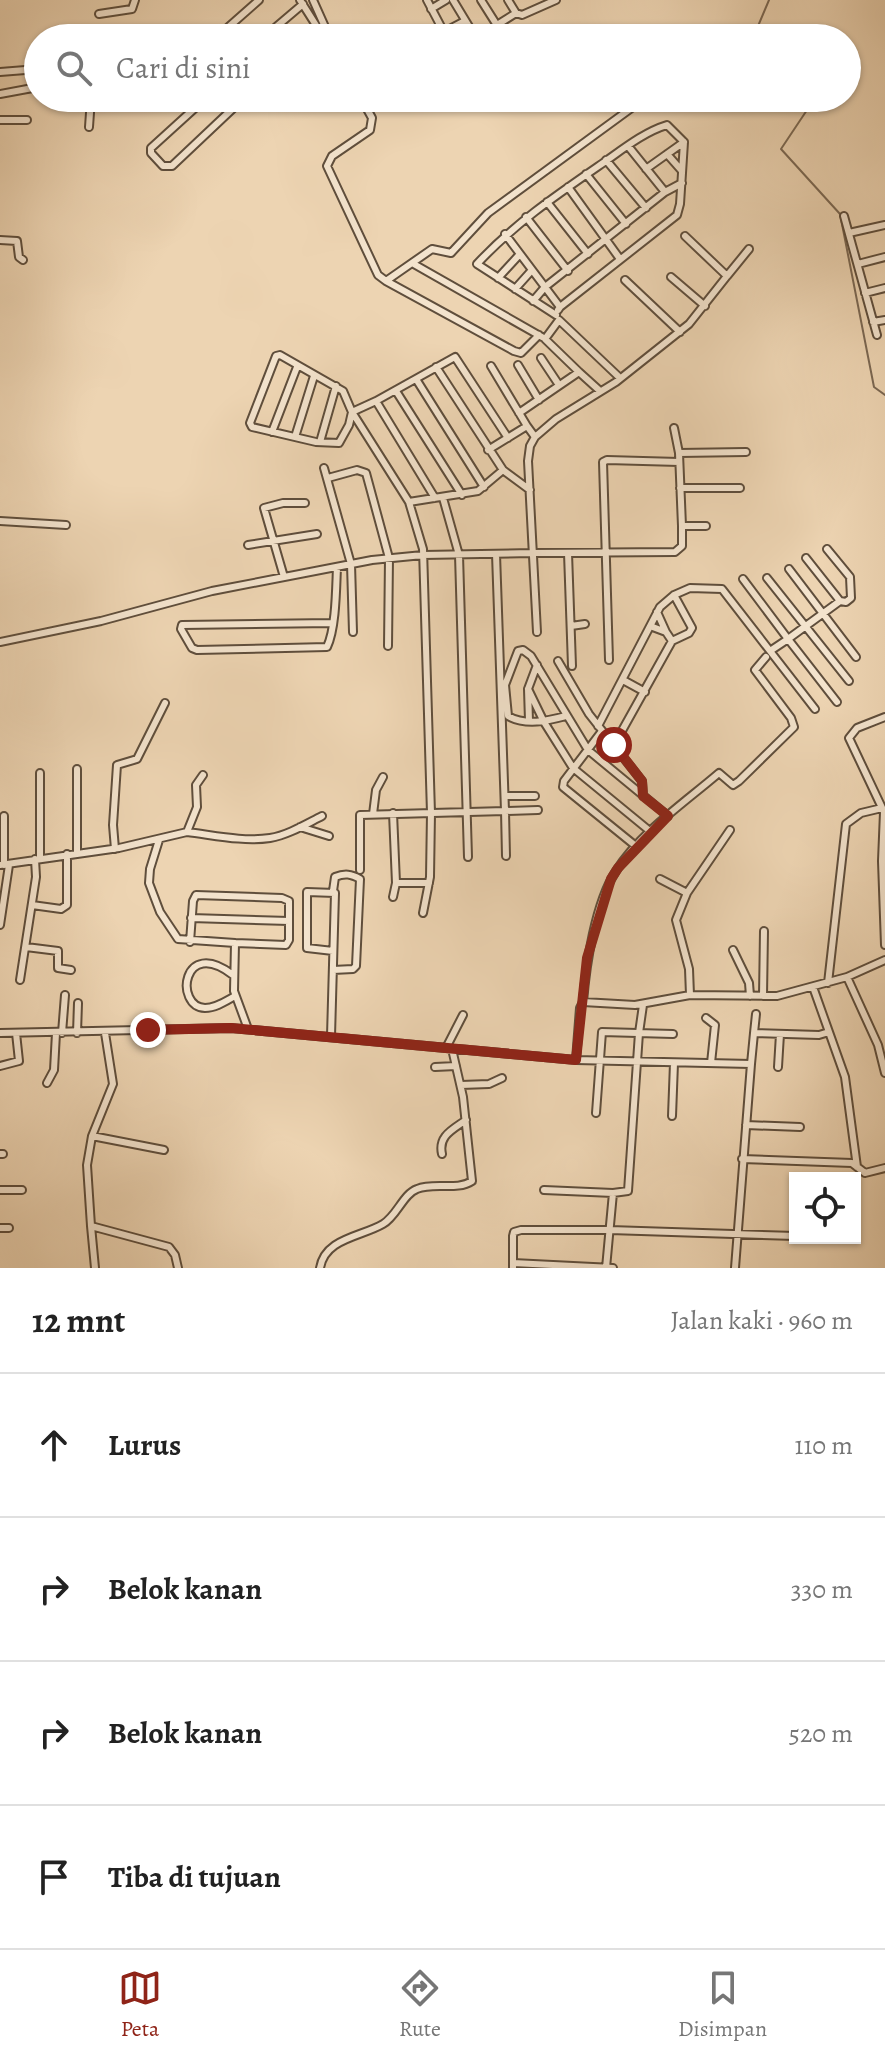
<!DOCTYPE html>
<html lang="id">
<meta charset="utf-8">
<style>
:root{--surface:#fff;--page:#f2f2f2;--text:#222;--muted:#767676;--line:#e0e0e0;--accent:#8f2418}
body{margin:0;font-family:Alegreya,serif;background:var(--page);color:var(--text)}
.controls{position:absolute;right:24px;bottom:24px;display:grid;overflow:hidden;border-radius:0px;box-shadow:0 2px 6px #0004}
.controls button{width:72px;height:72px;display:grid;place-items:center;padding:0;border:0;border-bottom:2px solid var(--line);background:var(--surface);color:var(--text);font:40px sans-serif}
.stop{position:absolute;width:24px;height:24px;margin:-18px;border:6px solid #8f2418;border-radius:50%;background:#fff}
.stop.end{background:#8f2418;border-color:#fff;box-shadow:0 2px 8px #0008}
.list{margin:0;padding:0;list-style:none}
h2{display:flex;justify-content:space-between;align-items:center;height:104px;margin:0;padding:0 32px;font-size:34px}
h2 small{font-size:26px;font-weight:400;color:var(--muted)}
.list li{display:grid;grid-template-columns:52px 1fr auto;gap:24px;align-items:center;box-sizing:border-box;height:144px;padding:0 32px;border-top:2px solid var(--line)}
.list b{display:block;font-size:30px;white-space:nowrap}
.list em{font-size:26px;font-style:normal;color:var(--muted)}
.icon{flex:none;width:44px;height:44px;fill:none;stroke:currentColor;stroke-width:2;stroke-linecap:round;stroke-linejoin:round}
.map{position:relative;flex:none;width:885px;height:1268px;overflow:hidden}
.search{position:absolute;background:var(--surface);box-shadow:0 2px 6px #0004;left:24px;right:24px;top:24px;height:88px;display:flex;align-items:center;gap:20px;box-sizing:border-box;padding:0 28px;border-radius:44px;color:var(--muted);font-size:30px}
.sheet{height:680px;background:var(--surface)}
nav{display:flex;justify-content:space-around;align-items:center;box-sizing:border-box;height:112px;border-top:2px solid var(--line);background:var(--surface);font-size:22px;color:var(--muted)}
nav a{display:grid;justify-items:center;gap:4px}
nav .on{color:var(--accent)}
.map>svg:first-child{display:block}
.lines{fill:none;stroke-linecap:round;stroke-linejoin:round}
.stream{stroke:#7b6853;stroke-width:2}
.minor-casing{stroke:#5f4e3c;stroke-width:10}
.minor{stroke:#f3e3cd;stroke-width:6}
.route{stroke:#8f2418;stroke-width:10}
</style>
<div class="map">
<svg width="885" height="1268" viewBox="0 0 885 1268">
<rect width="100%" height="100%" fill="#edd4b2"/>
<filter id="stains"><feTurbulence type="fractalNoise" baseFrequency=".0025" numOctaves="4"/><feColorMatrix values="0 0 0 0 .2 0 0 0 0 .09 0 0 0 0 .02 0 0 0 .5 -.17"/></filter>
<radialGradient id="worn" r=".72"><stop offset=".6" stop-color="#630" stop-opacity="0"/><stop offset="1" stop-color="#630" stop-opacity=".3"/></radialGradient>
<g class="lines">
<path class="stream" d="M753,38L769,0
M815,98L781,149L840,214L874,387L885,395"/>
<defs>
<path id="minor" d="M300,0L319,30
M313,0L330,38
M427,0L447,38
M453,0L476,38
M481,0L505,38
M508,0L516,13L522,15L556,0
M431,9L446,0
M99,14L132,9L135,0
M497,25L516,13
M444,32L465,21
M216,38L259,0
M263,38L303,4
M310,38L321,28
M0,72L38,69
M0,94L38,87
M206,98L151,148V153L163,166H172L244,98
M361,98L372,118L370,130L332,156L327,166L378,275L386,281L432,249L451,253L488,213L641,101
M0,120H27
M89,127L91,98
M628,146L665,192
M667,154L682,171
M606,160L646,208
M646,169L684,142
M586,174L626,224
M568,187L620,259
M547,202L588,254
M844,216L877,335
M526,217L568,271
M849,233L885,225
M505,234L560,307L558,310
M0,240L17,241L19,257L23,260
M412,263L542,337
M858,264L885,257
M727,276L749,249
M671,277L705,306
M498,278L520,254
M625,280L680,332
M386,281L514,351L521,353L539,335
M515,289L532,270
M865,293L885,288
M533,301L545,287L665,192L682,183
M556,315L477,264C515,223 558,194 603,163C623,149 644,132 667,125L684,142L680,204L677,215L560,307
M873,322L885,320
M541,358L559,385
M518,365L539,400
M491,366L527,426
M436,367L503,470L530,490
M579,372L545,339L559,320L620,378
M416,379L484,487
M396,391L462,495
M376,401L455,357L508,438
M519,413L579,372L600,391
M674,428L679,453L682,526
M272,432L297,367
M295,437L314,376
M320,442L336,386
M488,450L527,426L535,437
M679,453L746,452
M324,468L351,564L353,632
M328,478L357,470L366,473L389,558L388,646
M680,488H740
M443,498L459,555L468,857
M409,502L478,491L503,470
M0,521L66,525
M248,545L317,534
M827,549L850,577L851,598L846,602L840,601L788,639L837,702
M568,553L572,666
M806,558L840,601
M789,569L856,657
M284,577L264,508L283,503H305
M767,578L849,681
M657,612L666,632
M332,623L182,625L181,629L192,648L197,650L327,647C336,628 336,589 337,567
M571,626L585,624
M537,632L528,461L530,446L535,437L556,419L616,382L689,324L727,276L685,236
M672,641L689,633L692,628L674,595
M0,642L101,621L212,591L372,560L423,555L532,553L675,552L682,546V526H706
M770,651L815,709
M609,660L603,462L607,460L679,462
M558,661L589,714L642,781L643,796
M623,680L645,692
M528,689L544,722L573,768L651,832
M566,716C547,721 526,726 508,716L505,685L518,651L523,650L531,656L588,750L668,816
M885,717L857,728L849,738L884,812L882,861L885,945
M529,721L528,689L537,665
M598,726L660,607L674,595L690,588L722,589L770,651L788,639L743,579
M602,731L564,781L563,787L637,847
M614,745L672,641L666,632L650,626
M77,769V853
M505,796H535
M373,814L376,790L383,777
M4,816V865
M300,827L329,836
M187,832C213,835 243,842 270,838C288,835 306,824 322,816
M159,840L150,869L149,883L160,912L178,939L235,943L234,991L248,1029
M115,849L113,825L117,765L137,759L165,703
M506,856L505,811L538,810
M40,858V773
M0,865L119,848L187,832L197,807L196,785L203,775
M360,870V815L505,811L496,554
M660,879L687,893
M396,883H429
M393,897L396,883L393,813
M32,905L61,909L67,905V854
M423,913L430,877L431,813L423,549L409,502L352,412L343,391L280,355L276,356L250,423L252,427L316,442L339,443L349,425L352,412L376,401L435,498
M191,918L289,921
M0,925L9,865
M190,942L193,901L196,895L282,898L289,901V940L286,945L235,943
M26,947L58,951V968L71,970
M733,950L749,983L750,996
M333,970L353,969L356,966L360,879C351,874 345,873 335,877L333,891
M233,975C182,936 174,1007 205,1008C216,1008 226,1001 235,996
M847,977L878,1045L885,1073
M20,980L36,877L35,859
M828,983L846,824L861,813L882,808
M690,995L689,969L676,920L687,893L730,830
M763,996L764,931
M583,1002C586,965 595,903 616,871C641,832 684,803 719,773L733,785L739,781L794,727L791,718L755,670L766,657
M706,1018L715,1025L711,1063
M829,1032L845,1077L857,1167
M0,1033L231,1028L576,1060L580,1008L583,1002L635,1005L690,995L777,996L847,977L885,960
M62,1033L65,995
M77,1033L78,1003
M105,1033L113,1084L92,1136L87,1165L91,1226L169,1247L175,1255L178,1268
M754,1033L756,1014
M331,1036L335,893L307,892V948L333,951
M446,1048L463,1015
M576,1060L751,1064L735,1268
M751,1064L754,1033L819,1035L829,1032L813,987
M0,1066L19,1061L16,1033
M435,1067L456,1066
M778,1067L780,1034
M47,1083L54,1070L56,1033
M461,1085L489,1084L502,1078
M596,1113L602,1032L673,1034
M672,1116L674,1063
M746,1125L800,1127
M92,1136L164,1150
M0,1154H3
M442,1154C438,1136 452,1130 466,1120
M742,1159L852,1163L865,1173L885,1168
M0,1190H22
M544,1190L613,1193L628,1191L639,1033L643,1005
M91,1226L95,1268
M0,1228H9
M513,1263L613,1268
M320,1268C325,1238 361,1237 383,1224C397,1216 403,1194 417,1189C434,1182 457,1191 472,1181L463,1097L452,1049
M513,1268V1236L514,1232L521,1230H610L795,1236
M606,1268L613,1193"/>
</defs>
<use href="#minor" class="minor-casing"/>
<use href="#minor" class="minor"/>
</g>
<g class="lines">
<path class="route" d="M148,1030L231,1028L576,1060L587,958L611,879L618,868L668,816L643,796L642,781L614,745"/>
</g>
<rect width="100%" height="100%" filter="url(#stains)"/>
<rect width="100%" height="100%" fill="url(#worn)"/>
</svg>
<div class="controls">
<button><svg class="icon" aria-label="locate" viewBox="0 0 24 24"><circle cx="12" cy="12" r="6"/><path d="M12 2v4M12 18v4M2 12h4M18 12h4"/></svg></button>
</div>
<div class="stop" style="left:614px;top:745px"></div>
<div class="stop end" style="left:148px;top:1030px"></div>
<div class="search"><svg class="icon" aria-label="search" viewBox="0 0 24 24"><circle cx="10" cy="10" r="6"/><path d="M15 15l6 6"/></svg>Cari di sini</div>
</div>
<section class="sheet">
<h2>12 mnt<small>Jalan kaki · 960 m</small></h2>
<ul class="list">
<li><svg class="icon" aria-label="ahead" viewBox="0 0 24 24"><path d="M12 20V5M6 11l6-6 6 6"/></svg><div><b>Lurus</b></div><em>110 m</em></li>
<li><svg class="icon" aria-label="right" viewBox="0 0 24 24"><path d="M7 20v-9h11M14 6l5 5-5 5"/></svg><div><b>Belok kanan</b></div><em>330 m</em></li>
<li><svg class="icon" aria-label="right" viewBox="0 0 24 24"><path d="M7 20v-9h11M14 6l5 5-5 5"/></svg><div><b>Belok kanan</b></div><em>520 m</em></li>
<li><svg class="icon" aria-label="arrive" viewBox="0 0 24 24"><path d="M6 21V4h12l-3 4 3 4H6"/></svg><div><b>Tiba di tujuan</b></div></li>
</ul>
</section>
<nav>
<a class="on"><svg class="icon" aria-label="map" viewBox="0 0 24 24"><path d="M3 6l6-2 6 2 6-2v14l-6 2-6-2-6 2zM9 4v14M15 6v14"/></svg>Peta</a>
<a><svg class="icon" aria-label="directions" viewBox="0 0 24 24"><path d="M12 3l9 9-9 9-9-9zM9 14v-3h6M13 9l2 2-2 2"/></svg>Rute</a>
<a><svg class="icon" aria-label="saved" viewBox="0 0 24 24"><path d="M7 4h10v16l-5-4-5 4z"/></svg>Disimpan</a>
</nav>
